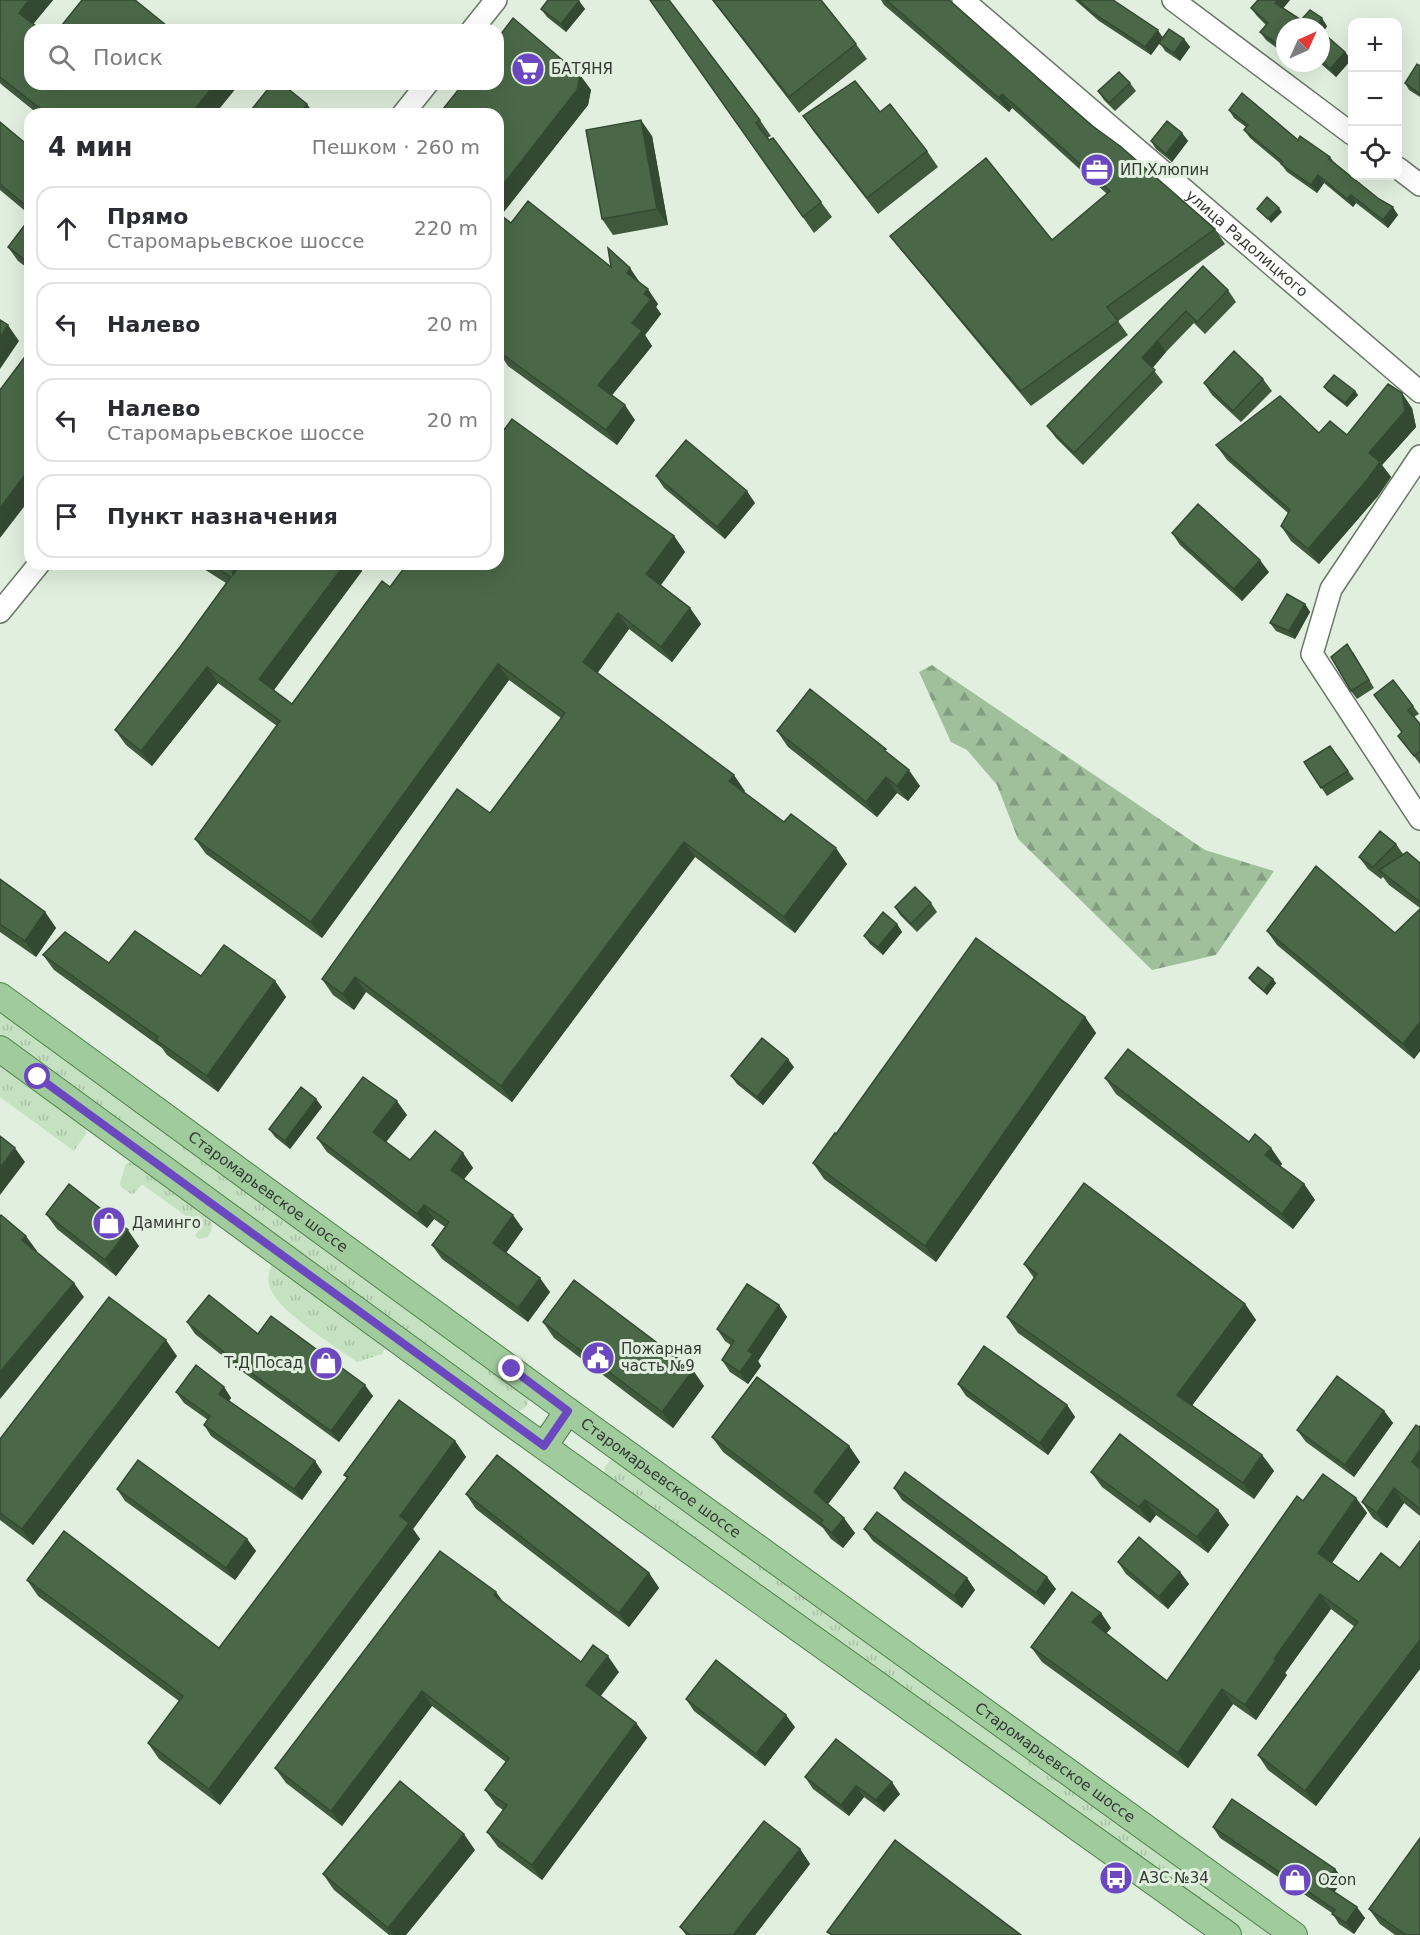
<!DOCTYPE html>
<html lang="ru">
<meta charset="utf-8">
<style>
:root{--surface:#fff;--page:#f2f2f3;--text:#2b2b33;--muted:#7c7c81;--line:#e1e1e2}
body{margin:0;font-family:"DejaVu Sans",sans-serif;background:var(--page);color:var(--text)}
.controls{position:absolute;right:18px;top:18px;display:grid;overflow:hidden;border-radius:12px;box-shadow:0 6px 24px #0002}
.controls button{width:54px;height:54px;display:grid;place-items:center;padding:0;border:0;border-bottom:2px solid var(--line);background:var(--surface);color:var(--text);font:30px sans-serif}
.compass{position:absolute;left:1276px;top:18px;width:54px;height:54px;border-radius:50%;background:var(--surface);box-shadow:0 6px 24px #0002;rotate:45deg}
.stop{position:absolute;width:18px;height:18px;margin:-14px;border:4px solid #6b48c0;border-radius:50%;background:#fff}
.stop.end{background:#6b48c0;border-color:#fff;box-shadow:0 2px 6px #0008}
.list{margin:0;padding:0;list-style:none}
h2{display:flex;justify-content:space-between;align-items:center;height:78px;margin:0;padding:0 24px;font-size:26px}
h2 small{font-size:20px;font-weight:400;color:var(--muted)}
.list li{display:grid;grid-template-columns:39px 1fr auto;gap:18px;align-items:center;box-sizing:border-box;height:84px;margin:0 12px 12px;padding:0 12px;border:2px solid var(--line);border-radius:18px}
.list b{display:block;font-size:22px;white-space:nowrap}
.list p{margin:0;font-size:20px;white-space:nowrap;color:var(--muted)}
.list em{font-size:20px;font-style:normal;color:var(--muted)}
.icon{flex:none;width:33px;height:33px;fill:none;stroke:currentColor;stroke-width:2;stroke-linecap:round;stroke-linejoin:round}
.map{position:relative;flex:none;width:1420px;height:1935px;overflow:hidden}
.search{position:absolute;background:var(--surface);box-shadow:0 6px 24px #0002;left:24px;top:24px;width:480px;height:66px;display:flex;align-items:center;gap:15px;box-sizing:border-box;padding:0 21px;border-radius:18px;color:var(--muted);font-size:22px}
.panel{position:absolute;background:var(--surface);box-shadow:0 6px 24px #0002;left:24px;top:108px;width:480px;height:462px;border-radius:18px}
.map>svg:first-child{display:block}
.grass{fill:url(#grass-tufts)}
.forest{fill:url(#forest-firs)}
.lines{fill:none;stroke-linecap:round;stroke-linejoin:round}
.minor-casing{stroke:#697667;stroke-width:24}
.major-casing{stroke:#51824d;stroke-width:28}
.minor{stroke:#fff;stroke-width:21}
.major{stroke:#a0cb9d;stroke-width:26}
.wall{fill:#40593d}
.shaded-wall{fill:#344932}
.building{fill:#4a6847;stroke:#344932;stroke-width:1.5}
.route{stroke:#6b48c0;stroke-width:8}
.labels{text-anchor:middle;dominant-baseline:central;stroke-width:6;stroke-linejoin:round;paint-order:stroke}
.poi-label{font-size:15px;fill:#333932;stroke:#e0efde;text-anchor:start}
.street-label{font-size:15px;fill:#333932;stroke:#e0efde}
</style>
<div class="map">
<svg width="1420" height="1935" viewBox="0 0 1420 1935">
<defs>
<pattern id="grass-tufts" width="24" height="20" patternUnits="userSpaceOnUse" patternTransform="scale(1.5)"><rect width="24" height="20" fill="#c4e1c0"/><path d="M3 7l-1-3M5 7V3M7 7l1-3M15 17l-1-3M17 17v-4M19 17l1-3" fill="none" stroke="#a9c2a5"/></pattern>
<pattern id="forest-firs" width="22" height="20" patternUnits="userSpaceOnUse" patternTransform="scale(1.5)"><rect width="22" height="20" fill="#9fc09b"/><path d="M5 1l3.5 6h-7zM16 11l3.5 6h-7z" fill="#829d7f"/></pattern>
</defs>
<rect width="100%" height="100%" fill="#e0efde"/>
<path class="grass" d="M0,1012L529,1397C528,1405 526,1408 519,1411L0,1034Z
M0,1061L87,1125L86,1134L74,1151L0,1097Z
M131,1162L209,1218C214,1225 212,1230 208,1237L199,1239L195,1236L201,1227L142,1184L135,1193L131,1194L121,1187L120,1183L126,1164Z
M272,1264L386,1346L382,1354L357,1362C335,1346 282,1314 271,1290C267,1281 268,1273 272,1264Z
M615,1459L1276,1935H1244L604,1474L605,1467L610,1460Z"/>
<path class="forest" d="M932,665L1205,850L1274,871L1216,955L1152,970L1018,839L997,785L967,750L951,742L919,672Z"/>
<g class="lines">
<defs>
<g id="minor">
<path id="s1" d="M963,0L1420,392"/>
<path d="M1173,0L1352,134"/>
<path d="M472,30L496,0"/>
<path d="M403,114L427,84"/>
<path d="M1398,168L1420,185"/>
<path d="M1420,456L1331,589L1312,654L1420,819"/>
<path d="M0,612L39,564"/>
</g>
<g id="major">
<path id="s2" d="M0,996L568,1411L1294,1935"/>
<path d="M0,1049L504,1418L1228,1935"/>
<path d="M544,1446L568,1411"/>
</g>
</defs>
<use href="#minor" class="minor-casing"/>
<use href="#major" class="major-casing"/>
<use href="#minor" class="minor"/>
<use href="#major" class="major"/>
</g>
<path class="wall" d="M0,0H53L33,24L30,84L236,88L215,114H38L2,85L0,83Z
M650,0L760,120L771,136L767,138L821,202L832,217L814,233Z
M712,0H821L856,44L867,59L799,113Z
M881,0H949L1091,125L1215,229L1225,244L1118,321L1128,335L1031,406L901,250L890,236L1052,240L1107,194L1012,108L1009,112L884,5Z
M1075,0H1113L1163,37L1184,39L1190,47L1180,61L1165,51L1160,43L1151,55L1099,21Z
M1258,0H1290L1283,8L1301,20L1327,26L1323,33L1345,52L1351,60L1336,77L1320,63L1321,27H1285V54L1266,40L1260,32L1266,25L1257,16L1251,8Z
M579,1L585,9L566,32L547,17L541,9Z
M1420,66V97L1409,90L1405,83Z
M580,75L591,90L588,105L501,215L511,223L611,267L630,268L640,283L658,304L656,307L661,314L645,335L652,346L612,395L635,420L617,445L508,366L504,360L498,355V114Z
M1130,83L1136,91L1115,111L1104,100L1098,91Z
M1229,110L1298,140L1330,157L1334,162L1398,215L1388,228L1356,203L1353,207L1324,183L1317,193L1287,172L1281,164L1250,138L1244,130L1246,127L1234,118Z
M880,112L927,151L938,167L878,214L814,132L803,116Z
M0,122L30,147V215L0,190Z
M1182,133L1188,141L1172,162L1156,149L1151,141Z
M652,136L668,225L613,235L602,219Z
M30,218V270L18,261L8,247Z
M1203,266L1228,290L1236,302L1205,334L1194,323L1166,352L1152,368L1163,382L1083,465L1056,438L1047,426Z
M1263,379L1272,391L1241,422L1212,395L1204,383Z
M1324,387L1355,391L1358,395L1347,407L1327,391Z
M1412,408L1416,427L1382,465L1391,477L1378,496L1319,564L1291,541L1281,526L1288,513L1227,460L1216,445L1319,433L1347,435Z
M656,476L755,503L725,539L664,488Z
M1172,533L1269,572L1242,601L1180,545Z
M674,536L685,552L661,585L690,608L701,624L672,662L629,629L597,673L745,791L744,792L784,822L847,864L795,933L695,857L512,1102L366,992L354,1010L333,995L322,979L490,813L561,718L509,680L322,938L206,854L195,839L277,726L218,683L152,766L126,745L115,730L180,647L226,583L196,564H358L362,571L274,690L292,704L390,587Z
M1305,604L1310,612L1295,639L1276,631L1270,623Z
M1353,652L1374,688L1357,699L1351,691Z
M1374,695L1413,706L1419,714L1414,717L1420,724V764L1398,736L1402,732Z
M777,731L890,755L920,786L908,801L897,793L877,817L788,747Z
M1330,746L1354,779L1327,796L1304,762Z
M1396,844L1403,854L1420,863V908L1389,885L1383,877L1381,879L1368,869L1359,857Z
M0,879L45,912L56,928L36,957L0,932Z
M931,903L937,912L917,932L900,915L895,907Z
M1420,909V1051L1414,1059L1277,945L1267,931L1395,933Z
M897,924L902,932L883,955L870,944L864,936Z
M43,955L201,976L275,981L286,997L218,1092L167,1055L162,1048L54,970Z
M1249,978L1276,983L1267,995L1252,982Z
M1085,1017L1096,1033L936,1262L824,1179L813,1163L836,1134Z
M794,1067L763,1105L737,1084L731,1076Z
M1105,1078L1249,1142L1271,1148L1282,1164L1280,1166L1304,1184L1315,1200L1293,1229L1116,1094Z
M316,1099L322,1107L290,1149L275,1137L269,1129Z
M407,1115L386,1142L410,1160L463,1153L473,1168L464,1179L523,1229L506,1253L550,1292L528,1322L442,1259L432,1245L445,1227L434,1219L427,1228L327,1152L317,1138Z
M46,1214L139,1246L116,1276L57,1229Z
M1024,1264L1245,1304L1256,1320L1192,1405L1262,1455L1274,1471L1254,1499L1018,1333L1007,1317L1034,1278Z
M779,1305L787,1317L758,1361L761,1366L748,1384L730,1372L722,1360L732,1346L725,1341L717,1329Z
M187,1322L258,1334L373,1396L339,1442L243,1372L195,1334Z
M543,1322L704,1386L673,1428L554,1338Z
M177,1356L33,1545L0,1520V1439Z
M958,1384L1067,1405L1075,1417L1048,1455L966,1396Z
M224,1387L231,1398L229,1401L315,1461L322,1472L302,1500L211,1436L204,1425L208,1420L184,1403L176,1392Z
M1384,1411L1393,1423L1354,1477L1306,1442L1297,1430Z
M1420,1426V1516L1404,1503L1387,1528L1373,1518L1362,1502Z
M712,1437L849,1446L860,1462L828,1504L855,1533L843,1548L831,1539L823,1528L723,1452Z
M455,1441L466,1457L413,1529L420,1539L220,1805L159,1759L148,1743L179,1701L38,1596L27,1580L219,1648L347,1478L344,1475Z
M1091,1472L1218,1510L1229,1525L1208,1553L1156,1515L1150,1523L1102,1487Z
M894,1488L1056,1589L1044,1605L902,1500Z
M117,1489L247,1539L256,1551L235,1580L125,1501Z
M466,1494L649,1573L659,1588L629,1627L476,1509Z
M1356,1498L1367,1513L1332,1563L1359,1582L1400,1568L1420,1541V1669L1316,1806L1268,1770L1258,1755L1355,1627L1331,1609L1285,1673L1287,1675L1256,1720L1233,1704L1188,1768L1042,1662L1031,1647L1101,1613L1111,1628L1106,1633L1167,1681L1303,1501Z
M864,1529L967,1578L975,1590L962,1608L873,1541Z
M1118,1562L1180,1572L1189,1584L1168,1609L1126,1574Z
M503,1602L581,1662L619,1672L600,1696L636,1723L647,1738L542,1880L498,1847L487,1832L503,1810L496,1805L485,1790L506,1762L432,1706L342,1826L286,1783L275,1768Z
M686,1699L795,1727L765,1766L694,1711Z
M805,1777L900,1794L884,1812L864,1797L849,1816L813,1789Z
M1213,1827L1335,1869L1343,1879L1334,1892L1365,1918L1354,1934L1339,1924L1332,1913L1220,1838Z
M800,1849L810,1864L755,1935H686L680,1927Z
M475,1850L406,1935H389L334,1890L323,1874Z
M1369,1909L1420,1935H1395L1380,1924Z"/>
<path class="shaded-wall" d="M29,0H53L30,28L19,13Z
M1278,0H1290L1281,11L1275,3Z
M579,1L585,9L566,32L561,24Z
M1322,18L1327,26L1321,35V27H1316Z
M1158,30L1163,38L1151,55L1145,47Z
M1184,39L1190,47L1180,61L1174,53Z
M1345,52L1351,60L1336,77L1330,69Z
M580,75L591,90L588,105L500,217L498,214V191Z
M215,84H233L236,88L215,114H191Z
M1002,94L1012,108L1009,112L999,98Z
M307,104L314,114H299Z
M641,120L652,136L668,225L657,209Z
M1182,133L1188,141L1172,162L1166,154Z
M1318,175L1324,183L1317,193L1311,185Z
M1351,195L1356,203L1353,207L1347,199Z
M1393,207L1398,215L1388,228L1383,220Z
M1279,208L1282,212L1271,223L1268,219Z
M630,268L640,283L627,273Z
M648,289L658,304L656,307L661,314L645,335L652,346L608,400L598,385L632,323L644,294Z
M8,325L19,341L0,369V337Z
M1158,340L1166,352L1151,370L1142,358Z
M1355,391L1358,395L1347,407L1345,403Z
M1402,393L1412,408L1416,427L1382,465L1391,477L1378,496L1319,564L1308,549L1369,453Z
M625,405L635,420L617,445L606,430Z
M30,468V499L0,538V508Z
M747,491L755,503L725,539L717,527Z
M674,536L685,552L657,590L646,574Z
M1260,560L1269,572L1242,601L1234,589Z
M231,564H241L233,575Z
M345,564H358L362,571L270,695L259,679Z
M1305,604L1310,612L1295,639L1289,631Z
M690,608L701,624L672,662L661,647Z
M618,613L629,629L594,678L583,662Z
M498,664L509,680L322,938L311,922Z
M207,667L218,683L152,766L141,751Z
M909,770L920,786L908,801L897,786Z
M734,775L745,791L740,796L729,781Z
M886,777L897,793L877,817L866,802Z
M684,842L695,857L512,1102L501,1086Z
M836,848L847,864L795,933L784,917Z
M45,912L56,928L36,957L25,941Z
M897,924L902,932L883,955L878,947Z
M355,977L366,992L354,1010L343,994Z
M1273,979L1276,983L1267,995L1264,991Z
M275,981L286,997L218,1092L207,1076Z
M1085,1017L1096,1033L936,1262L925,1246Z
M1420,1022V1051L1414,1059L1403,1044Z
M788,1059L794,1067L763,1105L757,1097Z
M316,1099L322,1107L290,1149L285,1141Z
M397,1101L407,1115L383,1146L373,1132Z
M15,1148L25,1162L0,1195V1168Z
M1271,1148L1282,1164L1277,1170L1265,1155Z
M463,1153L473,1168L460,1184L451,1170Z
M1304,1184L1315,1200L1293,1229L1282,1214Z
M424,1205L434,1219L427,1228L417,1214Z
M513,1215L523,1229L503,1257L493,1243Z
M128,1230L139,1246L116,1276L105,1260Z
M26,1236L37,1251L33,1255L22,1240Z
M540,1278L550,1292L528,1322L518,1308Z
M74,1283L84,1297L0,1399V1372Z
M1245,1304L1256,1320L1188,1411L1177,1395Z
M779,1305L787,1317L758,1361L761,1366L748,1384L740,1372L748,1351Z
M166,1340L177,1356L33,1545L22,1529Z
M693,1370L704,1386L673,1428L662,1412Z
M365,1385L373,1396L339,1442L331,1431Z
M224,1387L231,1398L227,1404L219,1394Z
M1067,1405L1075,1417L1048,1455L1040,1443Z
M1384,1411L1393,1423L1354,1477L1345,1465Z
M455,1441L466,1457L413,1529L420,1539L220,1805L209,1789L400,1516Z
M849,1446L860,1462L825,1508L814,1492Z
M1420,1450V1474L1412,1462Z
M1262,1455L1274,1471L1254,1499L1243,1483Z
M315,1461L322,1472L302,1500L294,1489Z
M1394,1488L1404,1503L1387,1528L1377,1513Z
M1356,1498L1367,1513L1328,1568L1318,1553Z
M1145,1500L1156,1515L1150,1523L1139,1507Z
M1218,1510L1229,1525L1208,1553L1197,1537Z
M844,1518L855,1533L843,1548L832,1533Z
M247,1539L256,1551L235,1580L226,1568Z
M1180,1572L1189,1584L1168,1609L1159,1597Z
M649,1573L659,1588L629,1627L619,1613Z
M1047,1577L1056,1589L1044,1605L1036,1593Z
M967,1578L975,1590L962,1608L954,1596Z
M496,1592L507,1607L494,1595Z
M1320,1594L1331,1609L1285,1673L1287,1675L1256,1720L1245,1705L1274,1659Z
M1101,1613L1111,1628L1103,1637L1092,1622Z
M1420,1640V1669L1316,1806L1305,1791Z
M608,1656L619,1672L597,1701L586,1685Z
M1222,1689L1233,1704L1188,1768L1178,1753Z
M422,1691L432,1706L342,1826L331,1811Z
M786,1715L795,1727L765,1766L756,1754Z
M636,1723L647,1738L542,1880L532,1865Z
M892,1782L900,1794L884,1812L876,1800Z
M856,1786L864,1797L849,1816L841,1805Z
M464,1834L475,1850L406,1935H393L388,1928Z
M800,1849L810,1864L755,1935H733Z
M1335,1869L1343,1879L1332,1896L1324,1885Z
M1357,1907L1365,1918L1354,1934L1346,1923Z"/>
<path class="building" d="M0,0H29L19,13L41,30H30V84H215L191,114H47L0,77Z
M82,0H135L172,30H58Z
M548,0H578L579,1L561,24L541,9Z
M650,0H669L760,120L756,123L769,140L773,138L821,202L803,217Z
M713,0H821L856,44L789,97Z
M886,0H949L1091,125L1120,146L1215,229L1107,307L1118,321L1021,391L890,236L986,158L1052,240L1110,191L1002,94L999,98Z
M1078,0H1113L1158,30L1145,47L1093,13Z
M1258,0H1278L1275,3L1301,20L1310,10L1322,18L1316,27H1285V49L1260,32L1268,23L1251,8Z
M513,18L580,75L577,90L498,191V114H439L463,84H498V38Z
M1169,29L1184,39L1174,53L1159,43Z
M1321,31L1345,52L1330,69L1321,60Z
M1417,64L1420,66V94L1405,83Z
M1119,72L1130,83L1109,103L1098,91Z
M855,81L880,112L890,104L927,151L867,198L803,116Z
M272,84H282L307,104L299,114H248Z
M1242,93L1298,140L1300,136L1330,157L1329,159L1379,199L1393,207L1383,220L1351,195L1347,199L1318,175L1311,185L1281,164L1283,162L1244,130L1248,125L1229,110Z
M641,120L657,209L602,219L586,130Z
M1167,121L1182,133L1166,154L1151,141Z
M0,122L30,147V209L0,184Z
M1267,197L1279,208L1268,219L1257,209Z
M528,201L611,267L608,248L630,268L627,273L648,289L644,294L651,299L632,323L642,331L598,385L625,405L606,430L498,351V213L511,223Z
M30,218V264L8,247Z
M1203,266L1228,290L1197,322L1186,311L1158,340L1142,358L1155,370L1074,453L1047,426Z
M0,320L8,325L0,337Z
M30,350V468L0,508V390Z
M1234,351L1263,379L1233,411L1204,383Z
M1334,375L1355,391L1345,403L1324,387Z
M1388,384L1402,393L1405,411L1369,453L1380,462L1367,480L1308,549L1281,526L1290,510L1216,445L1280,396L1319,433L1330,421L1347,435Z
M512,419L674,536L646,574L690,608L661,647L618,613L583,662L734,775L729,781L784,822L791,814L836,848L784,917L684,842L501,1086L355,977L343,994L322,979L457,789L490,813L565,713L498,664L311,922L195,839L280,721L207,667L141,751L115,730L180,647L231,577L210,564H231L233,575L241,564H345L259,679L292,704L382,581L390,587L407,564H498V438Z
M686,440L747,491L717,527L656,476Z
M1198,504L1260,560L1234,589L1172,533Z
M1287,594L1305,604L1289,631L1270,623Z
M1347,644L1369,680L1351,691L1331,657Z
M1393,680L1413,706L1408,710L1420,724V751L1414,756L1398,736L1402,732L1374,695Z
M810,689L886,749L884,750L909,770L897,786L886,777L866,802L777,731Z
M1330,746L1348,771L1321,788L1304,762Z
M1380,831L1396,844L1373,867L1359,857Z
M1407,852L1420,863V902L1379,870Z
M1316,866L1395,933L1420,909V1022L1403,1044L1267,931Z
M0,879L45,912L25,941L0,924Z
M915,887L931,903L911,924L895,907Z
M883,912L897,924L878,947L864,936Z
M135,931L201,976L224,945L275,981L207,1076L156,1040L158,1037L43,955L65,932L109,963Z
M976,938L1085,1017L925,1246L813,1163L835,1133L836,1134Z
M1258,967L1273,979L1264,991L1249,978Z
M762,1038L788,1059L757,1097L731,1076Z
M1128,1049L1249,1142L1255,1134L1271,1148L1265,1155L1304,1184L1282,1214L1105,1078Z
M363,1077L397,1101L373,1132L410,1160L435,1131L463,1153L451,1170L513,1215L493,1243L540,1278L518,1308L432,1245L449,1222L424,1205L417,1214L317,1138Z
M301,1087L316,1099L285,1141L269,1129Z
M0,1136L15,1148L0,1168Z
M1084,1183L1245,1304L1177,1395L1262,1455L1243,1483L1007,1317L1037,1274L1024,1264Z
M69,1184L128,1230L105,1260L46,1214Z
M1,1215L26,1236L22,1240L74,1283L0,1372V1216Z
M574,1280L693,1370L662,1412L543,1322Z
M747,1284L779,1305L748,1351L753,1354L740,1372L722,1360L734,1341L717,1329Z
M209,1295L258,1334L271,1316L365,1385L331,1431L235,1361L187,1322Z
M109,1297L166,1340L22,1529L0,1513V1439Z
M984,1346L1067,1405L1040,1443L958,1384Z
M196,1365L224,1387L219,1394L315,1461L294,1489L204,1425L210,1416L176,1392Z
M1337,1376L1384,1411L1345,1465L1297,1430Z
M757,1377L849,1446L814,1492L844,1518L832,1533L820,1523L823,1520L712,1437Z
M399,1400L455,1441L400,1516L409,1523L209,1789L148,1743L183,1696L27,1580L64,1531L219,1648L348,1477L344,1475Z
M1416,1425L1419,1427L1420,1426V1450L1412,1462L1420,1469V1509L1394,1488L1377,1513L1362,1502Z
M1120,1434L1218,1510L1197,1537L1145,1500L1139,1507L1091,1472Z
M497,1455L649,1573L619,1613L466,1494Z
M138,1460L247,1539L226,1568L117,1489Z
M905,1472L1047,1577L1036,1593L894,1488Z
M1323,1474L1356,1498L1318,1553L1359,1582L1381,1553L1400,1568L1420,1541V1640L1305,1791L1258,1755L1358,1622L1320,1594L1274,1659L1276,1660L1245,1705L1222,1689L1178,1753L1031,1647L1072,1592L1101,1613L1092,1622L1167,1681L1297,1496L1303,1501Z
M877,1512L967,1578L954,1596L864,1529Z
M1139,1537L1180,1572L1159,1597L1118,1562Z
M440,1551L496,1592L494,1595L581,1662L593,1645L608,1656L586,1685L636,1723L532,1865L487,1832L507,1805L485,1790L509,1758L422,1691L331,1811L275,1768Z
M716,1660L786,1715L756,1754L686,1699Z
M836,1739L892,1782L876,1800L856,1786L841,1805L805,1777Z
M400,1781L464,1834L388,1928L323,1874Z
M1232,1799L1335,1869L1324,1885L1357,1907L1346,1923L1332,1914L1335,1910L1213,1827Z
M764,1821L800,1849L733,1935H690L680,1927Z
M1420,1838V1935H1406L1369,1909Z
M895,1840L1021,1935H832L827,1932Z"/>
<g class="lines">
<path class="route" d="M38,1077L544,1446L568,1411L512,1369"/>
</g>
<defs>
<symbol id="supermarket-disc" viewBox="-11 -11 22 22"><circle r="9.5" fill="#6b48c0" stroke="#e0efde"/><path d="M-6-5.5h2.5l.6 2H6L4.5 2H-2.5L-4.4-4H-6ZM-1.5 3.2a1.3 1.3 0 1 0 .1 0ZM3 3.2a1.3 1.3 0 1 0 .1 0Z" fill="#fff"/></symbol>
<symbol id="office-disc" viewBox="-11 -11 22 22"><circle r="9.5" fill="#6b48c0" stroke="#e0efde"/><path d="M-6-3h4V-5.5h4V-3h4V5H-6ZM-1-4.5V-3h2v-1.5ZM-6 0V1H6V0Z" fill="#fff"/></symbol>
<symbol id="shop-disc" viewBox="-11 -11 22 22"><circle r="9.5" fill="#6b48c0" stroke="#e0efde"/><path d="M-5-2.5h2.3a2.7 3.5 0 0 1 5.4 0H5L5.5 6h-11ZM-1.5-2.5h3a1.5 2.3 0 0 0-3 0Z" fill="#fff"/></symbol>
<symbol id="civic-disc" viewBox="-11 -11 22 22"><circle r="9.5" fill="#6b48c0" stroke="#e0efde"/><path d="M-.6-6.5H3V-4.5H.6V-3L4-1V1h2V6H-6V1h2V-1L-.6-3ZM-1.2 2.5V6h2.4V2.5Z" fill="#fff"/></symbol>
<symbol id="bus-disc" viewBox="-11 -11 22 22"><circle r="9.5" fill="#6b48c0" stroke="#e0efde"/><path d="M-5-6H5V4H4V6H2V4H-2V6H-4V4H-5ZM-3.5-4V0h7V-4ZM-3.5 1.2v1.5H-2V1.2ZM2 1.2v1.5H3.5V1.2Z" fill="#fff"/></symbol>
</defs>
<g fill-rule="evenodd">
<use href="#supermarket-disc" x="509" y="50" width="38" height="38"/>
<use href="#office-disc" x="1078" y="151" width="38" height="38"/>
<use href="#shop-disc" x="90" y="1204" width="38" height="38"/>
<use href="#civic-disc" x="579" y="1339" width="38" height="38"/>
<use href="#shop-disc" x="307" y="1344" width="38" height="38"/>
<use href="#bus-disc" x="1097" y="1859" width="38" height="38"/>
<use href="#shop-disc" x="1276" y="1861" width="38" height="38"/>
</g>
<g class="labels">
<g class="poi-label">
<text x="551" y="69">БАТЯНЯ</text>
<text x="1120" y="170">ИП Хлюпин</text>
<text x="132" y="1223">Даминго</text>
<text x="621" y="1349">Пожарная<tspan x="621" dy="17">часть №9</tspan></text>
<text x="303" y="1363" text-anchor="end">Т.Д Посад</text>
<text x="1139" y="1878">АЗС №34</text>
<text x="1318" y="1880">Ozon</text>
</g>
<g class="street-label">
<text stroke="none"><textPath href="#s1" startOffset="374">улица Радолицкого</textPath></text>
<text stroke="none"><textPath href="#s2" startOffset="332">Старомарьевское шоссе</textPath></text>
<text stroke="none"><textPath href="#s2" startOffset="818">Старомарьевское шоссе</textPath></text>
<text stroke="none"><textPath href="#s2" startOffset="1304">Старомарьевское шоссе</textPath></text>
</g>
</g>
</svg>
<div class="controls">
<button>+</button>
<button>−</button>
<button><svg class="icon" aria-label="locate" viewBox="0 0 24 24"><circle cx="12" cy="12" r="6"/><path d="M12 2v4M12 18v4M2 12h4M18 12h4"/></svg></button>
</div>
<svg class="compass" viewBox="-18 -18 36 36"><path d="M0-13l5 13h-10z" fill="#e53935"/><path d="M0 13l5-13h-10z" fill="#7c7c81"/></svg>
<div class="stop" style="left:38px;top:1077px"></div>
<div class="stop end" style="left:512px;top:1369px"></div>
<div class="search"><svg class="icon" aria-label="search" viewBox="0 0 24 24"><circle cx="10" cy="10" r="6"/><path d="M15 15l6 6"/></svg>Поиск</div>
<section class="panel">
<h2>4 мин<small>Пешком · 260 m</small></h2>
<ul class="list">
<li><svg class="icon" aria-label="ahead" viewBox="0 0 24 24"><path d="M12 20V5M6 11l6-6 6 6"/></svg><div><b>Прямо</b><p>Старомарьевское шоссе</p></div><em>220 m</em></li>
<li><svg class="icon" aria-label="left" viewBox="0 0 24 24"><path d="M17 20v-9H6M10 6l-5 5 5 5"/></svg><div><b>Налево</b></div><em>20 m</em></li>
<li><svg class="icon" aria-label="left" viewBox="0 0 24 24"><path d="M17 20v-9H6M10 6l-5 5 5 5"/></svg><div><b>Налево</b><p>Старомарьевское шоссе</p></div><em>20 m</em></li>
<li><svg class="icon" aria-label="arrive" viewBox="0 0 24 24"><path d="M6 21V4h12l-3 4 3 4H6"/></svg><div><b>Пункт назначения</b></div></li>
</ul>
</section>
</div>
